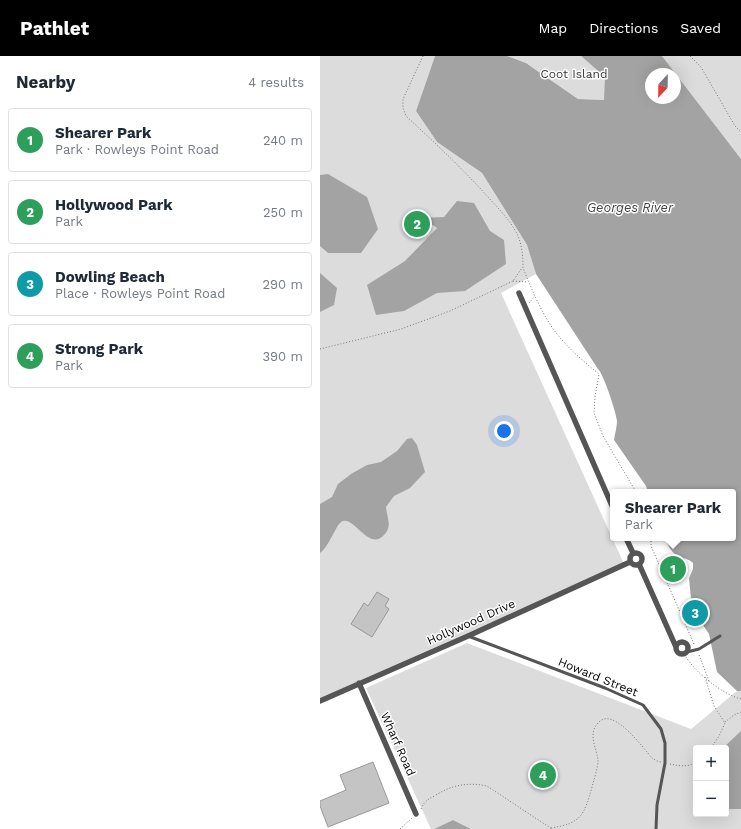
<!DOCTYPE html>
<meta charset="utf-8">
<style>
:root{--surface:#fff;--page:#f6f6f7;--text:#1f2937;--muted:#747a83;--line:#e0e1e3;--accent:#000}
body{margin:0;font-family:"Work Sans",sans-serif;background:var(--page);color:var(--text)}
.controls{position:absolute;right:12px;bottom:12px;display:grid;overflow:hidden;border-radius:4px;box-shadow:0 4px 16px #0002}
.controls button{width:36px;height:36px;display:grid;place-items:center;padding:0;border:0;border-bottom:1px solid var(--line);background:var(--surface);color:var(--text);font:20px sans-serif}
.compass{position:absolute;left:325px;top:12px;width:36px;height:36px;border-radius:50%;background:var(--surface);box-shadow:0 4px 16px #0002;rotate:202deg}
.you{position:absolute;left:184px;top:375px;width:14px;height:14px;margin:-10px;border:3px solid #fff;border-radius:50%;background:#1a73e8;box-shadow:0 0 0 6px #1a73e833}
.badge{display:grid;place-items:center;width:26px;height:26px;border-radius:50%;background:var(--accent);color:#fff;font-size:13px;font-weight:700}
.pin{position:absolute;translate:-50% -50%;border:2px solid #fff;box-shadow:0 1px 4px #0006}
.popup{position:absolute;left:290px;top:433px;width:126px;height:52px;box-sizing:border-box;display:grid;place-content:center;border-radius:4px;background:var(--surface);filter:drop-shadow(0 1px 3px #0005);font-size:13px;white-space:nowrap;color:var(--muted)}
.popup b{font-size:15px;color:var(--text)}
.popup::after{content:'';position:absolute;left:50%;top:100%;margin-left:-8px;border:8px solid transparent;border-top-color:var(--surface)}
.list{margin:0;padding:0;list-style:none}
h2{display:flex;justify-content:space-between;align-items:center;height:52px;margin:0;padding:0 16px;font-size:17px}
h2 small{font-size:13px;font-weight:400;color:var(--muted)}
.list li{display:grid;grid-template-columns:26px 1fr auto;gap:12px;align-items:center;box-sizing:border-box;height:64px;margin:0 8px 8px;padding:0 8px;border:1px solid var(--line);border-radius:4px}
.list b{display:block;font-size:15px;white-space:nowrap}
.list p{margin:0;font-size:13px;white-space:nowrap;color:var(--muted)}
.list em{font-size:13px;font-style:normal;color:var(--muted)}
.map{position:relative;flex:none;width:421px;height:773px;overflow:hidden}
header{display:flex;align-items:center;gap:24px;box-sizing:border-box;height:56px;padding:0 20px;background:var(--accent);color:#fff}
header strong{font-size:19px}
nav{display:flex;gap:22px;margin-inline-start:auto;font-size:14px}
main{display:flex}
aside{flex:1;background:var(--surface)}
.map>svg:first-child{display:block}
.green{fill:#dcdcdc;fill-rule:evenodd}
.water{fill:#a3a3a3;fill-rule:evenodd}
.building{fill:#c4c4c4;stroke:#999}
.lines{fill:none;stroke-linecap:round;stroke-linejoin:round}
.path{stroke:#777;stroke-width:1;stroke-dasharray:1 2;stroke-linecap:butt}
.lane{stroke:#555;stroke-width:3}
.street{stroke:#555;stroke-width:5.5}
.labels{text-anchor:middle;dominant-baseline:central;stroke-width:3;stroke-linejoin:round;paint-order:stroke}
.park-label{font-size:12px;fill:#333;stroke:#fff}
.street-label{font-size:12px;fill:#000;stroke:#fff}
.water-label{font-size:13px;font-style:italic;fill:#444;stroke:#fff}
</style>
<header>
<strong>Pathlet</strong>
<nav><a>Map</a><a>Directions</a><a>Saved</a></nav>
</header>
<main>
<aside>
<h2>Nearby<small>4 results</small></h2>
<ul class="list">
<li><span class="badge" style="background:#2e9e5b">1</span><div><b>Shearer Park</b><p>Park · Rowleys Point Road</p></div><em>240 m</em></li>
<li><span class="badge" style="background:#2e9e5b">2</span><div><b>Hollywood Park</b><p>Park</p></div><em>250 m</em></li>
<li><span class="badge" style="background:#0f9aa8">3</span><div><b>Dowling Beach</b><p>Place · Rowleys Point Road</p></div><em>290 m</em></li>
<li><span class="badge" style="background:#2e9e5b">4</span><div><b>Strong Park</b><p>Park</p></div><em>390 m</em></li>
</ul>
</aside>
<div class="map">
<svg width="421" height="773" viewBox="0 0 421 773">
<rect width="100%" height="100%" fill="#fff"/>
<path class="green" d="M0,0H115L96,55L117,86L162,117L207,189L216,218L181,237L304,508L0,642Z
M187,0H261L285,21V44L258,43L206,7Z
M342,0H421V103Z
M147,587L371,673L417,635H421V773H151L133,764L114,773H111L46,632ZM376,692H406V758H376Z"/>
<path class="water" d="M115,0H187L206,7L258,43L284,44L285,21L261,0H342L421,103V635H417L397,616L389,578L372,553L369,522L373,513V507C368,502 364,503 358,500C351,497 348,488 344,482H413V436H328L326,430L294,384C295,378 297,370 297,365C296,356 284,319 278,313L216,218L207,189L162,117L117,86L96,55ZM331,18H355V42H331Z
M8,118L47,141L58,173L41,197H8L0,190V119Z
M137,145L154,147L170,175L184,184L186,208L145,235L117,237L84,255L56,259L47,229L85,205L117,172L103,162L124,161Z
M0,217L17,232L14,249L0,256Z
M92,382L97,389L105,416L90,432L74,440L66,451C67,462 73,471 63,480C49,494 35,462 23,465C16,467 10,490 0,497V448L12,441L18,428L31,418L47,409L61,406L77,395L87,383Z
M421,675V753H407L406,692H403Z
M133,764L151,773H114Z"/>
<path class="building" d="M57,536L69,543L65,550L69,553L52,581L31,568L44,547L48,550Z
M53,706L69,747L8,771L0,750V745L26,734L20,719Z"/>
<g class="lines">
<path class="path" d="M103,0L83,43V52L86,60C114,86 142,112 167,140C178,152 189,163 196,176C202,187 203,200 203,212C212,234 222,259 237,278C249,293 264,306 279,318L275,341L274,357L283,380L316,436
M370,0L381,11L415,70L421,76
M193,225L208,226
M209,247L215,240
M0,293L81,273L130,255L193,225L202,212
M331,482V490L374,588
M379,599L389,625
M366,601C376,617 402,638 421,643
M385,621L394,650L405,667L399,680L391,692
M405,666L414,659L421,656
M350,708C359,710 367,711 376,707
M101,753C104,745 109,743 116,739C132,729 148,726 167,730L232,773
M231,772C262,767 264,759 272,731C274,723 278,712 278,704C277,696 273,688 273,680C273,674 275,670 279,666C294,651 323,692 332,702L337,705L341,706
M80,773L92,762"/>
<path class="lane" d="M148,580L285,632L323,649L341,673L345,687V707L337,749L336,773
M367,596L379,593L400,580"/>
<path class="street" d="M199,237L293,452
M306,482L313,497
M310 503a6 6 0 1 1 12 0a6 6 0 1 1-12 0Z
M319,508L356,591
M356 592a6 6 0 1 1 12 0a6 6 0 1 1-12 0Z
M39,627L96,758
M0,645L148,580L310,506"/>
</g>
<g class="labels">
<g class="park-label">
<text x="254" y="18">Coot Island</text>
</g>
<g class="street-label">
<text transform="translate(151 566) rotate(-24)">Hollywood Drive</text>
<text transform="translate(278 621) rotate(22)">Howard Street</text>
<text transform="translate(78 688) rotate(66)">Wharf Road</text>
</g>
<g class="water-label">
<text x="310" y="151">Georges River</text>
</g>
</g>
</svg>
<div class="controls">
<button>+</button>
<button>−</button>
</div>
<svg class="compass" viewBox="-18 -18 36 36"><path d="M0-13l5 13h-10z" fill="#e53935"/><path d="M0 13l5-13h-10z" fill="#747a83"/></svg>
<div class="you"></div>
<div class="pin badge" style="left:353px;top:513px;background:#2e9e5b">1</div>
<div class="popup"><b>Shearer Park</b>Park</div>
<div class="pin badge" style="left:97px;top:168px;background:#2e9e5b">2</div>
<div class="pin badge" style="left:375px;top:557px;background:#0f9aa8">3</div>
<div class="pin badge" style="left:223px;top:719px;background:#2e9e5b">4</div>
</div>
</main>
